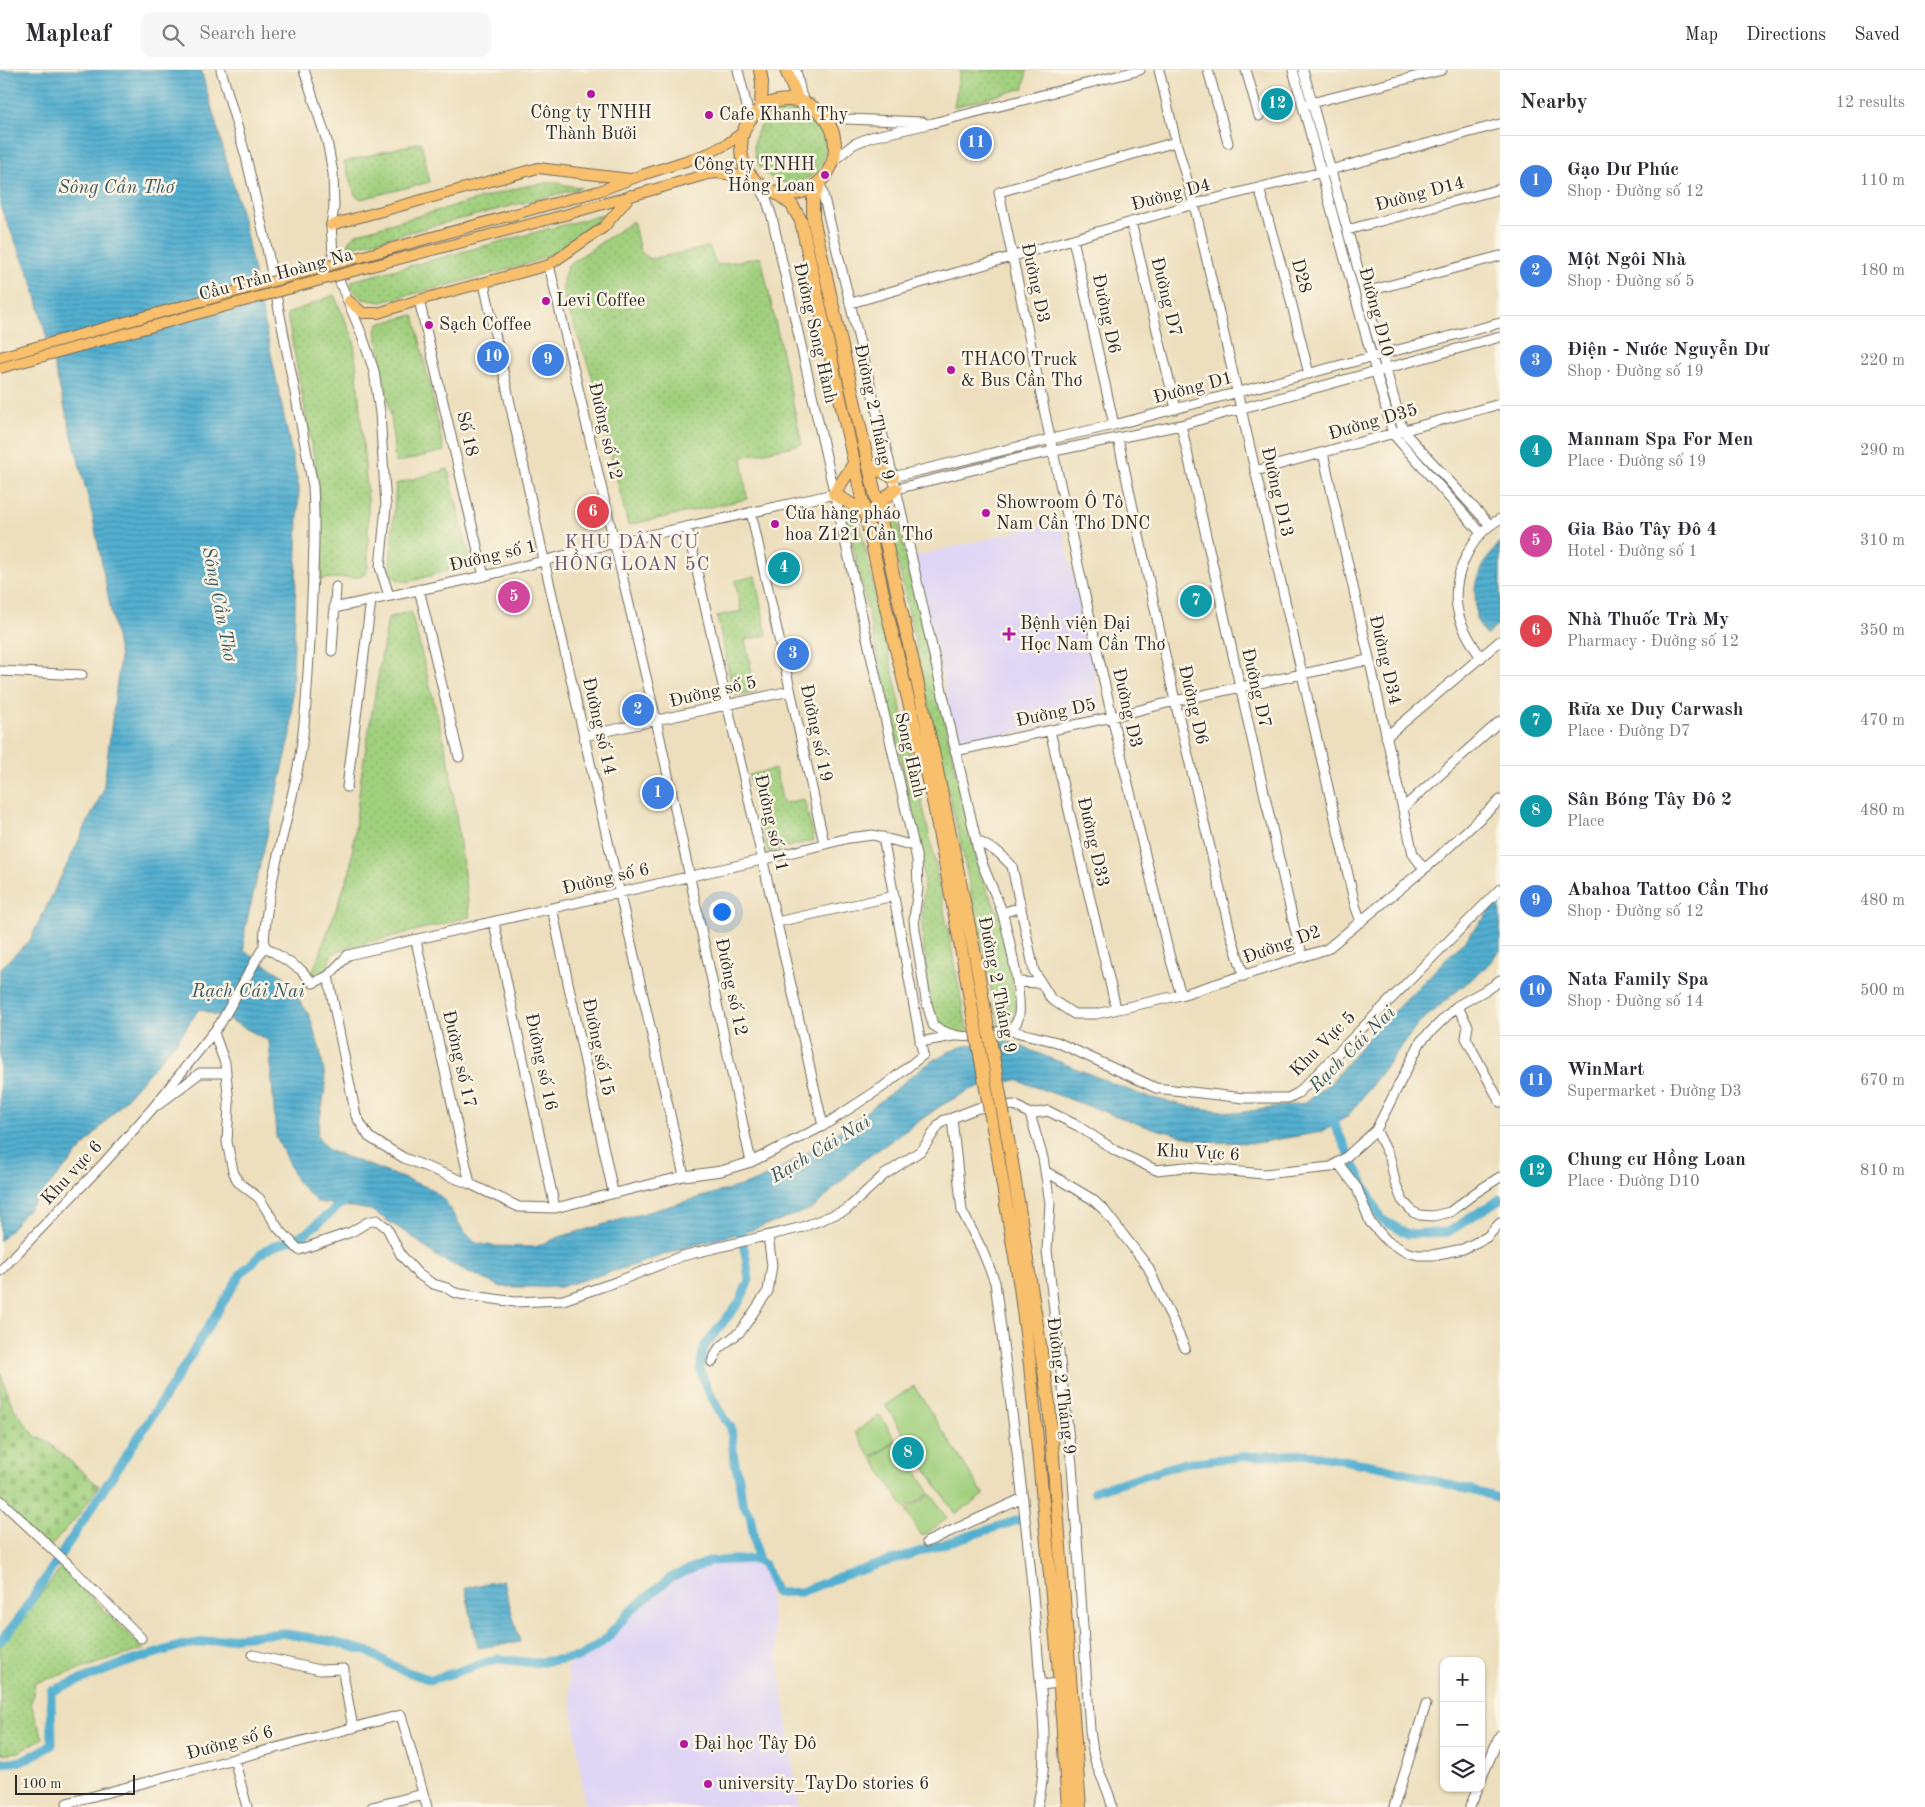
<!DOCTYPE html>
<meta charset="utf-8">
<style>
:root{--surface:#fff;--page:#f7f7f7;--text:#2b2b33;--muted:#7c7c81;--line:#e1e1e2;--accent:#db2777}
body{margin:0;font-family:"Old Standard TT",serif;background:var(--page);color:var(--text)}
.controls{position:absolute;right:15px;bottom:15px;display:grid;overflow:hidden;border-radius:10px;box-shadow:0 1px 4px #0004}
.controls button{width:45px;height:45px;display:grid;place-items:center;padding:0;border:0;border-bottom:1px solid var(--line);background:var(--surface);color:var(--text);font:25px sans-serif}
.scale{position:absolute;left:15px;bottom:12px;width:120px;box-sizing:border-box;padding-left:5px;border:2px solid #2b2b2b;border-top:0;font-size:14px;line-height:18px;white-space:nowrap;color:#2b2b2b;-webkit-text-stroke:4px #fcf5e5;paint-order:stroke}
.you{position:absolute;left:721px;top:841px;width:18px;height:18px;margin:-12px;border:4px solid #fff;border-radius:50%;background:#1a73e8;box-shadow:0 0 0 8px #1a73e833}
.badge{display:grid;place-items:center;width:32px;height:32px;border-radius:50%;background:var(--accent);color:#fff;font-size:16px;font-weight:700}
.pin{position:absolute;translate:-50% -50%;border:2px solid #fff;box-shadow:0 1px 5px #0006}
.list{margin:0;padding:0;list-style:none}
h2{display:flex;justify-content:space-between;align-items:center;height:65px;margin:0;padding:0 20px;font-size:21px}
h2 small{font-size:16px;font-weight:400;color:var(--muted)}
.list li{display:grid;grid-template-columns:32px 1fr auto;gap:15px;align-items:center;box-sizing:border-box;height:90px;padding:0 20px;border-top:1px solid var(--line)}
.list b{display:block;font-size:19px;white-space:nowrap}
.list p{margin:0;font-size:16px;white-space:nowrap;color:var(--muted)}
.list em{font-size:16px;font-style:normal;color:var(--muted)}
.icon{flex:none;width:28px;height:28px;fill:none;stroke:currentColor;stroke-width:2;stroke-linecap:round;stroke-linejoin:round}
.map{position:relative;flex:none;width:1500px;height:1737px;overflow:hidden}
header{display:flex;align-items:center;gap:30px;box-sizing:border-box;height:70px;padding:0 25px;background:var(--surface);border-bottom:1px solid var(--line)}
header strong{font-size:24px}
nav{display:flex;gap:28px;margin-inline-start:auto;font-size:18px}
.search{width:350px;height:45px;background:var(--page);display:flex;align-items:center;gap:12px;box-sizing:border-box;padding:0 18px;border-radius:10px;color:var(--muted);font-size:19px}
main{display:flex}
aside{flex:1;background:var(--surface)}
.map>svg:first-child{display:block}
.built{fill:#dfd5f5}
.grass{fill:url(#grass-dots);stroke:#667e54}
.cemetery{fill:url(#cemetery-stones);stroke:#667e54}
.garden{fill:#a1d07e;stroke:#667e54}
.water{fill:url(#water-rules);stroke:#3e6d7e}
.lines{fill:none;stroke-linecap:round;stroke-linejoin:round}
.canal{stroke:#52afd0;stroke-width:9}
.minor-casing{stroke:#6f6a5e;stroke-width:11}
.major-casing{stroke:#6f6a5e;stroke-width:12}
.highway-casing{stroke:#6f6a5e;stroke-width:14}
.minor{stroke:#fff;stroke-width:9}
.major{stroke:#f8bf6c;stroke-width:10}
.highway{stroke:#f8bf6c;stroke-width:12}
.major-bridge-casing{stroke:#6f6a5e;stroke-width:12;stroke-linecap:butt}
.highway-bridge-casing{stroke:#6f6a5e;stroke-width:14;stroke-linecap:butt}
.major-bridge{stroke:#f8bf6c;stroke-width:10}
.highway-bridge{stroke:#f8bf6c;stroke-width:12}
.poi-dot{fill:#b5179e;stroke:#fcf5e5;stroke-width:2}
.labels{text-anchor:middle;dominant-baseline:central;stroke-width:5;stroke-linejoin:round;paint-order:stroke}
.poi-label{font-size:18px;fill:#2b2b2b;stroke:#fcf5e5;text-anchor:start}
.street-label{font-size:18px;fill:#2b2b2b;stroke:#fcf5e5}
.water-label{font-size:19px;font-style:italic;fill:#395965;stroke:#fcf5e5}
.neighbourhood-label{font-size:19px;letter-spacing:1px;fill:#675a72;stroke:#fcf5e5}
</style>
<header>
<strong>Mapleaf</strong>
<div class="search"><svg class="icon" aria-label="search" viewBox="0 0 24 24"><circle cx="10" cy="10" r="6"/><path d="M15 15l6 6"/></svg>Search here</div>
<nav><a>Map</a><a>Directions</a><a>Saved</a></nav>
</header>
<main>
<div class="map">
<svg width="1500" height="1737" viewBox="0 0 1500 1737">
<defs>
<pattern id="grass-dots" width="8" height="8" patternUnits="userSpaceOnUse" patternTransform="scale(1.25)"><rect width="8" height="8" fill="#a1d07e"/><path d="M2 2h.1M6 6h.1" fill="none" stroke="#8bb36d" stroke-width="1.8" stroke-linecap="round"/></pattern>
<pattern id="cemetery-stones" width="16" height="16" patternUnits="userSpaceOnUse" patternTransform="scale(1.25)"><rect width="16" height="16" fill="#a1d07e"/><path d="M2 7V4a2 2 0 0 1 4 0v3zM10 15v-3a2 2 0 0 1 4 0v3z" fill="#8bb36d"/></pattern>
<pattern id="water-rules" width="6" height="5" patternUnits="userSpaceOnUse" patternTransform="scale(1.25)"><rect width="6" height="5" fill="#52afd0"/><path d="M0 2.5h6" fill="none" stroke="#448fa9"/></pattern>
</defs>
<rect width="100%" height="100%" fill="#fcf5e5"/>
<filter id="ink" filterUnits="userSpaceOnUse"><feTurbulence type="fractalNoise" baseFrequency=".02" numOctaves="2"/><feDisplacementMap in="SourceGraphic" scale="10" xChannelSelector="R" yChannelSelector="G"/><feConvolveMatrix kernelMatrix="1 2 1 2 8 2 1 2 1" color-interpolation-filters="sRGB"/></filter>
<filter id="wash" filterUnits="userSpaceOnUse"><feTurbulence type="fractalNoise" baseFrequency=".0096" numOctaves="4" result="noise"/><feDisplacementMap in="SourceGraphic" scale="20" xChannelSelector="R" yChannelSelector="G"/><feGaussianBlur stdDeviation="1.12" result="paint"/><feColorMatrix in="noise" values="0 0 0 0 0 0 0 0 0 0 0 0 0 0 0 0 0 1.4 0 .05"/><feComposite in="paint" operator="in"/></filter>
<g filter="url(#wash)">
<rect width="100%" height="100%" fill="#eddfbd"/>
<path class="built" d="M1061,451L1103,642L958,676L915,486Z
M748,1492L766,1500L799,1737H585L567,1598L616,1561L651,1526L687,1504L716,1494Z"/>
<path class="grass" d="M960,0H1027L1024,18L954,37Z
M754 77a36 36 0 1 1 72 0a36 36 0 1 1-72 0Z
M421,72L430,112L361,129L355,125L344,92Z
M552,112L581,118L348,178L349,170L358,163L521,117Z
M605,144L573,173L551,184L530,193L488,205L381,232L362,229L352,219V211Z
M633,151L640,181L650,189L709,177L717,195L761,187L802,374L742,387L747,429L628,455L591,303L563,225V209L568,195Z
M334,225L354,270L368,430V497L365,504L359,507L321,509L318,409L287,244Z
M413,245L415,248L444,381L395,393L392,353L376,261L378,254Z
M448,399L471,494L408,512L398,510L391,504L390,497L396,414Z
M889,431H892L895,439L980,804L1000,848L1016,932L1015,952L1007,957L999,959L961,774L944,705L885,434Z
M845,441C858,445 859,456 863,468L933,782L968,964L951,963L938,954L932,944L926,909L922,853L924,809L899,680Z
M755,506L767,565L745,570L756,621L734,626L717,546L741,541L735,511Z
M411,541L449,692L470,847L350,877L332,884L325,904H312L350,801L361,707L388,548Z
M775,699L783,733L804,729L814,770L768,782L749,705Z
M61,1498L144,1579L35,1613L31,1634L43,1668L19,1682L0,1684V1576Z"/>
<path class="cemetery" d="M0,1303L13,1337L35,1366L47,1371L99,1416L76,1448L48,1479L0,1433Z"/>
<path class="garden" d="M914,1316L984,1425L955,1444L885,1335Z
M880,1345L896,1371L871,1387L855,1362Z
M897,1371L930,1423L905,1439L872,1388Z
M931,1424L947,1449L922,1466L906,1441Z"/>
<path class="water" d="M0,0H201L243,149L299,418L291,664L245,859L244,881L285,907L310,947L320,980L326,1014L317,1066L328,1080L432,1119L445,1131L463,1160L476,1173L494,1176L535,1177L559,1167L758,1111C801,1088 844,1059 882,1030C906,1011 931,987 961,977C974,972 999,971 1013,973L1144,1026L1192,1037L1237,1043L1304,1033L1332,1011L1371,964L1467,868L1500,829V881L1486,897L1420,952L1348,1046L1322,1062L1256,1073L1206,1072L1144,1056L1016,1010L972,1019L942,1035L861,1092L814,1138L752,1160L687,1177L634,1195L560,1217H501L439,1188L411,1166L371,1140L317,1132L297,1112L276,1066L269,971L230,950L199,939L177,971L0,1171V899L30,870L103,721L120,588L92,443L32,211L0,136Z
M1500,472V553L1486,566L1476,549L1475,517L1484,493Z
M503,1510L520,1572L478,1578L465,1518Z"/>
<g class="lines">
<path class="canal" d="M1329,1044L1381,1149L1408,1164L1448,1162L1500,1129
M741,1153V1165L746,1187L749,1210L740,1231L704,1277L700,1299L706,1317L723,1347L731,1357L734,1390L739,1408L742,1432L750,1445L758,1491
M1094,1421L1184,1393L1240,1387L1308,1384L1382,1397L1500,1428
M0,1571L16,1553L173,1314L240,1205L265,1180L305,1164L347,1129
M0,1693L23,1691L52,1675L51,1621L125,1593L179,1576L237,1567L282,1563L334,1572L367,1581L399,1599L431,1610L497,1589L534,1593L580,1587L606,1569L629,1542L670,1508L710,1491L754,1489L764,1494L776,1523L801,1522L842,1506L1019,1450"/>
</g>
</g>
<g filter="url(#ink)">
<g class="lines">
<defs>
<path id="minor" d="M221,0L246,87L266,173L313,416C316,468 312,520 310,572C307,613 306,656 298,697C287,757 266,815 264,876L301,900L313,913L328,906L348,885L757,791L849,768L873,765L914,776
M304,0L327,71L333,103L334,137L331,155L334,198L362,265L374,301L380,343L386,437L380,497L389,526
M738,0L750,49
M796,0L801,24L805,32
M1159,0L1176,72L1194,134L1355,835L1361,852
M1208,0L1228,73
M1246,0L1259,46
M1293,0L1393,364L1481,463
M1303,0L1403,361L1490,455
M1307,34L1442,0
M825,46L846,49L923,52
M1176,72L999,122L1053,382L1112,647L1169,884L1181,925
M833,91L854,74L871,67L933,53L1140,0
M757,112L766,128L772,147L914,776L917,790L918,818L914,849L915,859L926,930L933,955C959,974 979,965 1008,960C1013,958 1016,955 1018,949C1024,932 1008,862 1002,842C994,818 980,796 976,770
M820,112L896,419L976,770L999,783L1012,796L1034,901L1051,929L1074,944H1096L1181,925L1327,879L1435,790L1500,730
M1259,118L1288,219L1309,304
M1131,152L1176,339
M1347,160L1500,119
M1073,169L1114,355
M549,195L655,645L751,1092
M484,213L544,490L684,1106
M1365,222L1500,186
M419,230L484,506
M851,233L1194,134L1330,100L1500,54
M1181,355L1294,855L1303,887
M1118,369L1175,631L1231,865L1244,906
M1323,383L1413,784L1421,795L1427,797
M1255,401L1500,334
M893,407L1051,369L1114,355L1500,253
M896,419L1020,388L1181,355L1500,267
M751,442L824,773
M687,457L823,1056
M419,519L459,687
M334,538L484,506L614,473L834,424
M332,581L336,517
M1481,588C1473,575 1463,561 1459,546C1449,512 1468,466 1500,449
M0,601L82,605
M1050,661L1116,938
M584,666L790,621
M1386,667L1500,571
M955,681L1112,647L1175,631L1368,590
M347,717L371,530
M1403,738L1500,651
M552,838L613,1122
M1002,843L1021,837
M777,852L894,826
M494,853L555,1138
M416,871L470,1114
M328,906L356,1046L369,1067L404,1088L470,1114L519,1137L555,1138L684,1106L721,1101L751,1092L823,1056L884,1016L923,985L883,767
M1017,912L1041,913
M1457,936L1468,956L1466,968L1500,1032
M1008,960L1057,972L1156,1018L1244,1028H1288L1298,1023L1500,819
M214,963L225,993L229,1034L227,1072L233,1101L238,1112L259,1128L278,1158L299,1180L351,1162L368,1152L377,1150L387,1158L401,1185L418,1204L433,1214L447,1218L453,1222L460,1224L515,1232L563,1230L616,1212L682,1186L803,1157L846,1140L884,1105L922,1080L939,1055L944,1050L952,1048L962,1141L982,1180L995,1212C1011,1337 1029,1461 1038,1586C1042,1635 1050,1689 1037,1737
M920,972L953,966
M158,1035L200,1003H226
M1030,1044L1048,1041L1078,1056L1116,1081L1156,1100L1185,1097L1264,1104L1331,1097L1345,1088L1376,1060L1421,971L1457,936L1493,916L1500,910
M952,1048L978,1038L1015,1035L1030,1044L1043,1088L1050,1133L1047,1180L1072,1395L1090,1660C1092,1672 1092,1684 1097,1696C1102,1710 1110,1722 1112,1737
M1376,1060L1390,1088L1395,1112L1402,1130L1413,1142L1420,1145L1433,1146L1450,1142L1475,1123L1500,1107
M1338,1093L1357,1118L1370,1152L1387,1171L1406,1182L1418,1185H1433L1463,1179L1487,1167L1500,1153
M1045,1101L1092,1129L1104,1140L1148,1197L1185,1278
M0,1201L104,1093L153,1038L220,954L264,876
M712,1292L719,1278L741,1261L768,1221L772,1195L768,1166
M0,1430L69,1495L141,1568
M927,1472L1023,1428
M253,1585L320,1600L344,1599V1609L353,1658
M1040,1615L1060,1613
M234,1689L247,1737
M1481,1709L1500,1665
M68,1737L67,1733L401,1645L427,1737
M372,1737L423,1724
M1394,1737L1426,1634
M1470,1737L1478,1718"/>
<path id="major" d="M555,133L599,121L639,106L707,84L727,74L743,62
M561,146L708,104L718,103L752,107
M331,155L538,98L630,109
M349,231L363,243H378L419,230L549,195L604,157L631,125"/>
<path id="highway" d="M760,0L762,12L761,38
M786,0L798,30
M741 77a47 47 0 1 1 94 0a47 47 0 1 1-94 0Z
M820,112L813,130V148L934,686L975,885
M777,123L792,135L801,151L887,542L934,735L963,889
M855,392L834,424L866,443
M868,395L893,407
M877,435L896,419
M999,1092L1020,1217L1030,1295L1058,1589L1068,1737
M1012,1092L1049,1334L1080,1737"/>
</defs>
<use href="#minor" class="minor-casing"/>
<use href="#major" class="major-casing"/>
<use href="#highway" class="highway-casing"/>
<use href="#minor" class="minor"/>
<use href="#major" class="major"/>
<use href="#highway" class="highway"/>
<defs>
<path id="major-bridge" d="M0,287L555,133
M0,298L357,200L561,146"/>
<path id="highway-bridge" d="M975,885L1012,1092
M963,889L999,1092"/>
</defs>
<use href="#major-bridge" class="major-bridge-casing"/>
<use href="#highway-bridge" class="highway-bridge-casing"/>
<use href="#major-bridge" class="major-bridge"/>
<use href="#highway-bridge" class="highway-bridge"/>
</g>
</g>
<g class="poi-dot">
<circle cx="591" cy="24" r="5"/>
<circle cx="709" cy="45" r="5"/>
<circle cx="825" cy="105" r="5"/>
<circle cx="546" cy="231" r="5"/>
<circle cx="429" cy="255" r="5"/>
<circle cx="951" cy="300" r="5"/>
<circle cx="986" cy="443" r="5"/>
<circle cx="775" cy="454" r="5"/>
<path d="M1006.5 556.5h5v5h5v5h-5v5h-5v-5h-5v-5h5z"/>
<circle cx="684" cy="1674" r="5"/>
<circle cx="708" cy="1714" r="5"/>
</g>
<g class="labels">
<g class="poi-label">
<text x="591" y="43" text-anchor="middle">Công ty TNHH<tspan x="591" dy="21">Thành Bưởi</tspan></text>
<text x="719" y="45">Cafe Khanh Thy</text>
<text x="815" y="95" text-anchor="end">Công ty TNHH<tspan x="815" dy="21">Hồng Loan</tspan></text>
<text x="556" y="231">Levi Coffee</text>
<text x="439" y="255">Sạch Coffee</text>
<text x="961" y="290">THACO Truck<tspan x="961" dy="21">&amp; Bus Cần Thơ</tspan></text>
<text x="996" y="433">Showroom Ô Tô<tspan x="996" dy="21">Nam Cần Thơ DNC</tspan></text>
<text x="785" y="444">Cửa hàng pháo<tspan x="785" dy="21">hoa Z121 Cần Thơ</tspan></text>
<text x="1020" y="554">Bệnh viện Đại<tspan x="1020" dy="21">Học Nam Cần Thơ</tspan></text>
<text x="694" y="1674">Đại học Tây Đô</text>
<text x="718" y="1714">university_TayDo stories 6</text>
</g>
<g class="street-label">
<text transform="translate(1420 124) rotate(-15)">Đường D14</text>
<text transform="translate(1171 125) rotate(-15)">Đường D4</text>
<text transform="translate(276 205) rotate(-15)">Cầu Trần Hoàng Na</text>
<text transform="translate(1301 206) rotate(75)">D28</text>
<text transform="translate(1035 213) rotate(78)">Đường D3</text>
<text transform="translate(1166 227) rotate(76)">Đường D7</text>
<text transform="translate(1376 242) rotate(75)">Đường D10</text>
<text transform="translate(1106 244) rotate(78)">Đường D6</text>
<text transform="translate(815 263) rotate(77)">Đường Song Hành</text>
<text transform="translate(1193 318) rotate(-15)">Đường D1</text>
<text transform="translate(874 342) rotate(78)">Đường 2 Tháng 9</text>
<text transform="translate(1373 352) rotate(-16)">Đường D35</text>
<text transform="translate(605 361) rotate(77)">Đường số 12</text>
<text transform="translate(467 364) rotate(77)">Số 18</text>
<text transform="translate(1277 422) rotate(77)">Đường D13</text>
<text transform="translate(493 486) rotate(-13)">Đường số 1</text>
<text transform="translate(1385 590) rotate(77)">Đường D34</text>
<text transform="translate(1256 618) rotate(77)">Đường D7</text>
<text transform="translate(713 622) rotate(-13)">Đường số 5</text>
<text transform="translate(1193 635) rotate(77)">Đường D6</text>
<text transform="translate(1127 638) rotate(77)">Đường D3</text>
<text transform="translate(1056 643) rotate(-12)">Đường D5</text>
<text transform="translate(599 656) rotate(77)">Đường số 14</text>
<text transform="translate(816 663) rotate(78)">Đường số 19</text>
<text transform="translate(910 685) rotate(77)">Song Hành</text>
<text transform="translate(771 753) rotate(77)">Đường số 11</text>
<text transform="translate(1093 772) rotate(77)">Đường D33</text>
<text transform="translate(606 809) rotate(-13)">Đường số 6</text>
<text transform="translate(1282 875) rotate(-20)">Đường D2</text>
<text transform="translate(997 915) rotate(79)">Đường 2 Tháng 9</text>
<text transform="translate(731 917) rotate(78)">Đường số 12</text>
<text transform="translate(1323 974) rotate(-45)">Khu Vực 5</text>
<text transform="translate(598 977) rotate(78)">Đường số 15</text>
<text transform="translate(459 989) rotate(77)">Đường số 17</text>
<text transform="translate(541 992) rotate(78)">Đường số 16</text>
<text transform="translate(1198 1083) rotate(3)">Khu Vực 6</text>
<text transform="translate(72 1103) rotate(-47)">Khu vực 6</text>
<text transform="translate(1061 1316) rotate(83)">Đường 2 Tháng 9</text>
<text transform="translate(230 1673) rotate(-15)">Đường số 6</text>
</g>
<g class="water-label">
<text x="116" y="118">Sông Cần Thơ</text>
<text transform="translate(218 534) rotate(79)">Sông Cần Thơ</text>
<text x="248" y="922">Rạch Cái Nai</text>
<text transform="translate(1353 980) rotate(-45)">Rạch Cái Nai</text>
<text transform="translate(821 1080) rotate(-31)">Rạch Cái Nai</text>
</g>
<g class="neighbourhood-label">
<text x="632" y="473">KHU DÂN CƯ<tspan x="632" dy="22">HỒNG LOAN 5C</tspan></text>
</g>
</g>
</svg>
<div class="controls">
<button>+</button>
<button>−</button>
<button><svg class="icon" aria-label="layers" viewBox="0 0 24 24"><path d="M12 4l9 5-9 5-9-5zM3 14l9 5 9-5"/></svg></button>
</div>
<div class="scale">100 m</div>
<div class="you"></div>
<div class="pin badge" style="left:658px;top:723px;background:#3f7fe0">1</div>
<div class="pin badge" style="left:638px;top:640px;background:#3f7fe0">2</div>
<div class="pin badge" style="left:793px;top:584px;background:#3f7fe0">3</div>
<div class="pin badge" style="left:784px;top:498px;background:#0f9aa8">4</div>
<div class="pin badge" style="left:514px;top:527px;background:#d1479c">5</div>
<div class="pin badge" style="left:593px;top:442px;background:#e0444e">6</div>
<div class="pin badge" style="left:1196px;top:531px;background:#0f9aa8">7</div>
<div class="pin badge" style="left:908px;top:1383px;background:#0f9aa8">8</div>
<div class="pin badge" style="left:548px;top:290px;background:#3f7fe0">9</div>
<div class="pin badge" style="left:493px;top:287px;background:#3f7fe0">10</div>
<div class="pin badge" style="left:976px;top:73px;background:#3f7fe0">11</div>
<div class="pin badge" style="left:1277px;top:34px;background:#0f9aa8">12</div>
</div>
<aside>
<h2>Nearby<small>12 results</small></h2>
<ul class="list">
<li><span class="badge" style="background:#3f7fe0">1</span><div><b>Gạo Dư Phúc</b><p>Shop · Đường số 12</p></div><em>110 m</em></li>
<li><span class="badge" style="background:#3f7fe0">2</span><div><b>Một Ngôi Nhà</b><p>Shop · Đường số 5</p></div><em>180 m</em></li>
<li><span class="badge" style="background:#3f7fe0">3</span><div><b>Điện - Nước Nguyễn Dư</b><p>Shop · Đường số 19</p></div><em>220 m</em></li>
<li><span class="badge" style="background:#0f9aa8">4</span><div><b>Mannam Spa For Men</b><p>Place · Đường số 19</p></div><em>290 m</em></li>
<li><span class="badge" style="background:#d1479c">5</span><div><b>Gia Bảo Tây Đô 4</b><p>Hotel · Đường số 1</p></div><em>310 m</em></li>
<li><span class="badge" style="background:#e0444e">6</span><div><b>Nhà Thuốc Trà My</b><p>Pharmacy · Đường số 12</p></div><em>350 m</em></li>
<li><span class="badge" style="background:#0f9aa8">7</span><div><b>Rửa xe Duy Carwash</b><p>Place · Đường D7</p></div><em>470 m</em></li>
<li><span class="badge" style="background:#0f9aa8">8</span><div><b>Sân Bóng Tây Đô 2</b><p>Place</p></div><em>480 m</em></li>
<li><span class="badge" style="background:#3f7fe0">9</span><div><b>Abahoa Tattoo Cần Thơ</b><p>Shop · Đường số 12</p></div><em>480 m</em></li>
<li><span class="badge" style="background:#3f7fe0">10</span><div><b>Nata Family Spa</b><p>Shop · Đường số 14</p></div><em>500 m</em></li>
<li><span class="badge" style="background:#3f7fe0">11</span><div><b>WinMart</b><p>Supermarket · Đường D3</p></div><em>670 m</em></li>
<li><span class="badge" style="background:#0f9aa8">12</span><div><b>Chung cư Hồng Loan</b><p>Place · Đường D10</p></div><em>810 m</em></li>
</ul>
</aside>
</main>
